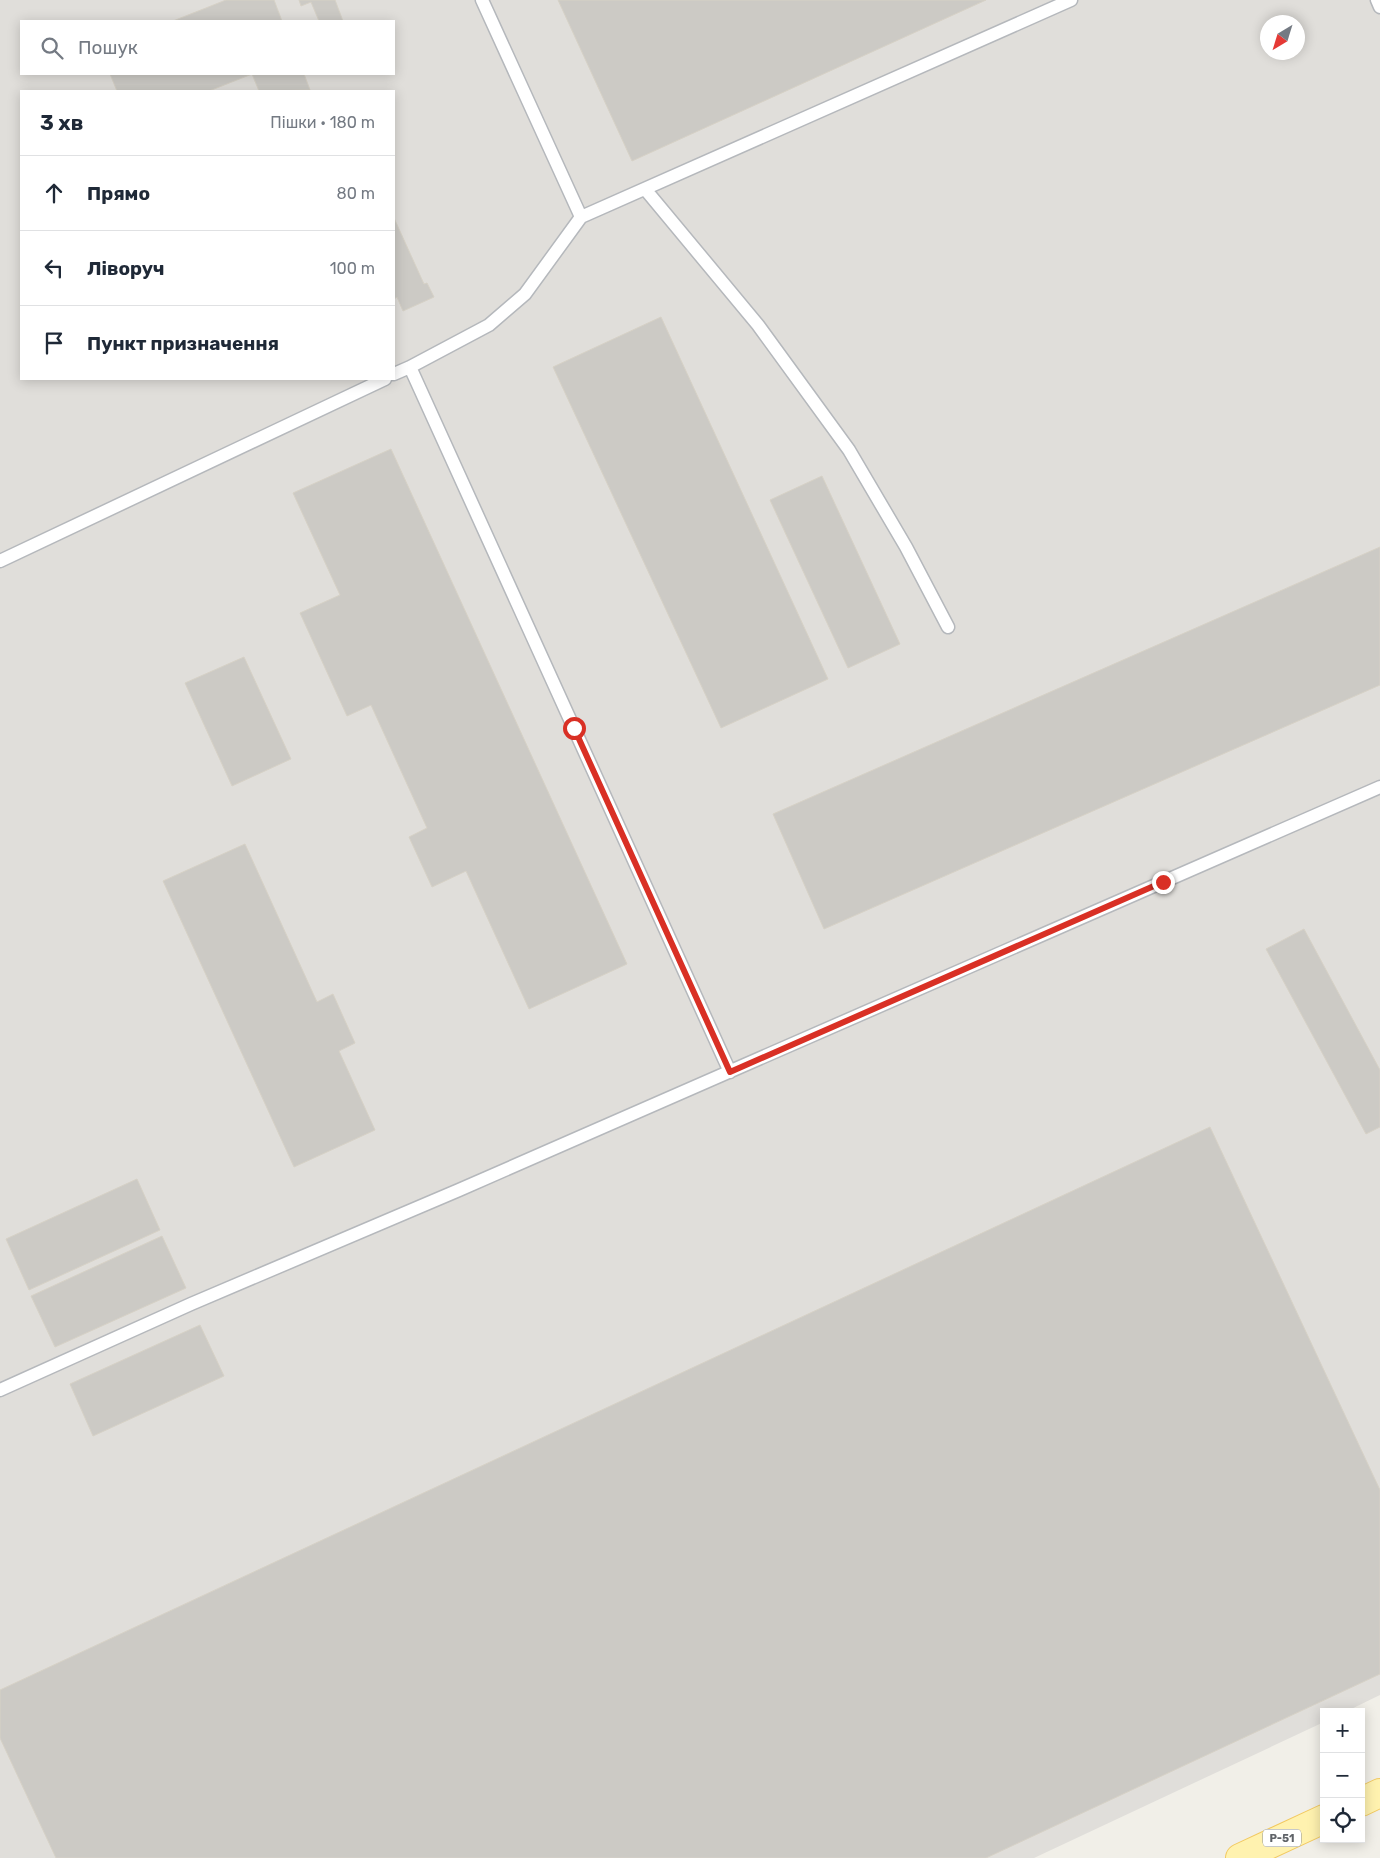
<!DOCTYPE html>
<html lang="uk">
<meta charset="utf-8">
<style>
:root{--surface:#fff;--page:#f6f6f7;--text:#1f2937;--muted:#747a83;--line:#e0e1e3}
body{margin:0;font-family:Rubik,sans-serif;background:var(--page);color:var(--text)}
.controls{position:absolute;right:15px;bottom:15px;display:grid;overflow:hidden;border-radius:0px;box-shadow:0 2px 12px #0003}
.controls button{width:45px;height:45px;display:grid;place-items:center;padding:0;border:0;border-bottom:1px solid var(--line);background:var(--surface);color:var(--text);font:25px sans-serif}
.compass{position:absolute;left:1260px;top:15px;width:45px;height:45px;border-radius:50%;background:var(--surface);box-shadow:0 2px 12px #0003;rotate:218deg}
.stop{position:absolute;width:15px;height:15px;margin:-11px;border:4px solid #d93025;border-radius:50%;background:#fff}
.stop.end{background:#d93025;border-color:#fff;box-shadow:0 1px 5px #0008}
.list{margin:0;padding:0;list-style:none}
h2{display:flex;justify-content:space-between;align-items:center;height:65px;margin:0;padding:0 20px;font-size:21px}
h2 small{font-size:16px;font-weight:400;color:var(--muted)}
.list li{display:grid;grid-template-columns:32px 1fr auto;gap:15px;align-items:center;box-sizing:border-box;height:75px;padding:0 20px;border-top:1px solid var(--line)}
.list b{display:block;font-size:19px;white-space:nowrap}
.list em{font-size:16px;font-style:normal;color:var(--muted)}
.icon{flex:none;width:28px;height:28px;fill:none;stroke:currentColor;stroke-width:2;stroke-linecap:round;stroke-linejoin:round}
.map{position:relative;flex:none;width:1380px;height:1858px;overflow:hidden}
.search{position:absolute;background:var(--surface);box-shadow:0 2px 12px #0003;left:20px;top:20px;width:375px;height:55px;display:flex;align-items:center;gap:12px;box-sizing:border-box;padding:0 18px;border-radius:0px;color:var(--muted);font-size:19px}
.panel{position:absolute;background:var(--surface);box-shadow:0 2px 12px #0003;left:20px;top:90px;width:375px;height:290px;border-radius:0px}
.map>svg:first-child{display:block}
.industrial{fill:#e0deda;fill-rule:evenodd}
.building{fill:#cccac5;stroke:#d6d1c6}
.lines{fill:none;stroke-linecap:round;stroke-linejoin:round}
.service-casing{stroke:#b5b8bc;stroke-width:15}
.primary-casing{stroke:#f2c960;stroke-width:30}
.service{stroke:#fff;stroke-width:12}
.primary{stroke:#fff2af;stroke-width:28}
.route{stroke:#d93025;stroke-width:6}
.labels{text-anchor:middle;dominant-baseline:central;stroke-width:4.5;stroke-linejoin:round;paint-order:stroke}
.shield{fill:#fff;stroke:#8f9295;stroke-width:1}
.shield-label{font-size:11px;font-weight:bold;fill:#5f6368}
</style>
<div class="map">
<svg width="1380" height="1858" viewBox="0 0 1380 1858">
<rect width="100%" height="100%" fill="#f1efe8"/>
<path class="industrial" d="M0,0H1380V1695L1345,1712H1324V1722L1034,1858H0ZM21,21H394V74H21ZM1268,22H1298V52H1268ZM21,91H394V379H21Z"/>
<path class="building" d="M226,0H274L282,21H173Z
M299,0H335L343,21H319L311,2L301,6Z
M558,0H986L632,161Z
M110,74H252L209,91H117Z
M252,74H304L310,90L259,91Z
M394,218L424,284L427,283L434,297L403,311L397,297L394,299Z
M661,317L828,679L721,728L553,367Z
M391,449L627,964L529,1009L466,871L432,887L409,837L427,828L371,705L347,716L300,613L340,595L293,493Z
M822,476L900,644L848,668L770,500Z
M1380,547V685L824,929L773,814Z
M244,657L291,759L232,786L185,683Z
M245,844L317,1002L333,994L355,1043L339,1051L375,1130L294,1167L163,881Z
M1304,929L1380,1070V1127L1366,1134L1266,949Z
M1210,1127L1380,1490V1674L986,1858H56L0,1738V1690Z
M137,1179L160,1230L29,1290L6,1239Z
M162,1236L186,1288L55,1347L31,1296Z
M200,1325L224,1376L93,1436L70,1384Z"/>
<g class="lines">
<defs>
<path id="service" d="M482,0L581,217
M1377,0L1380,7
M645,189L758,325L849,450L906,547L948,627
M410,367L489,325L525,294L581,217L1071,0
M394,374L410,367L730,1072
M0,561L385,379
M0,1390L191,1304L459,1190L1380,787"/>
<path id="primary" d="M1361,1802L1380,1793
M1240,1858L1324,1819"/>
</defs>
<use href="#service" class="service-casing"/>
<use href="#primary" class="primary-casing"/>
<use href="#service" class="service"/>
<use href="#primary" class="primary"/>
</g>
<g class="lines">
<path class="route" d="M574,728L730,1072L1163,882"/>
</g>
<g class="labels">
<rect class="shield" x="1263" y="1829.5" width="38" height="17" rx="4"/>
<g class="shield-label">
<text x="1282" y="1838">Р-51</text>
</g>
</g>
</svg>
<div class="controls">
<button>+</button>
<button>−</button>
<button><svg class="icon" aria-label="locate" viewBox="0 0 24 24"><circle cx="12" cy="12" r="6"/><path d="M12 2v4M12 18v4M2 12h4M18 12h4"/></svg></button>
</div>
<svg class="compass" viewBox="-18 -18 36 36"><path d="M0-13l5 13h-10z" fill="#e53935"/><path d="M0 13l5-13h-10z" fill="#747a83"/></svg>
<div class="stop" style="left:574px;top:728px"></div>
<div class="stop end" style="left:1163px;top:882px"></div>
<div class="search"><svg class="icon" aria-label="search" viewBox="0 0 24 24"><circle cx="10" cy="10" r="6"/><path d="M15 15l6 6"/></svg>Пошук</div>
<section class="panel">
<h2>3 хв<small>Пішки · 180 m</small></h2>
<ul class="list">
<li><svg class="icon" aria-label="ahead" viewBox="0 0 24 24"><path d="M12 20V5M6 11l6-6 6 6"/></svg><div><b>Прямо</b></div><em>80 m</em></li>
<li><svg class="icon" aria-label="left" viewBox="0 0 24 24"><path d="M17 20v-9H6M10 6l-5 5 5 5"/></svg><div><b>Ліворуч</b></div><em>100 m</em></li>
<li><svg class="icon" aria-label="arrive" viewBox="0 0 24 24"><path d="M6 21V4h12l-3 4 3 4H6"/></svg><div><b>Пункт призначення</b></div></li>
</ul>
</section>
</div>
